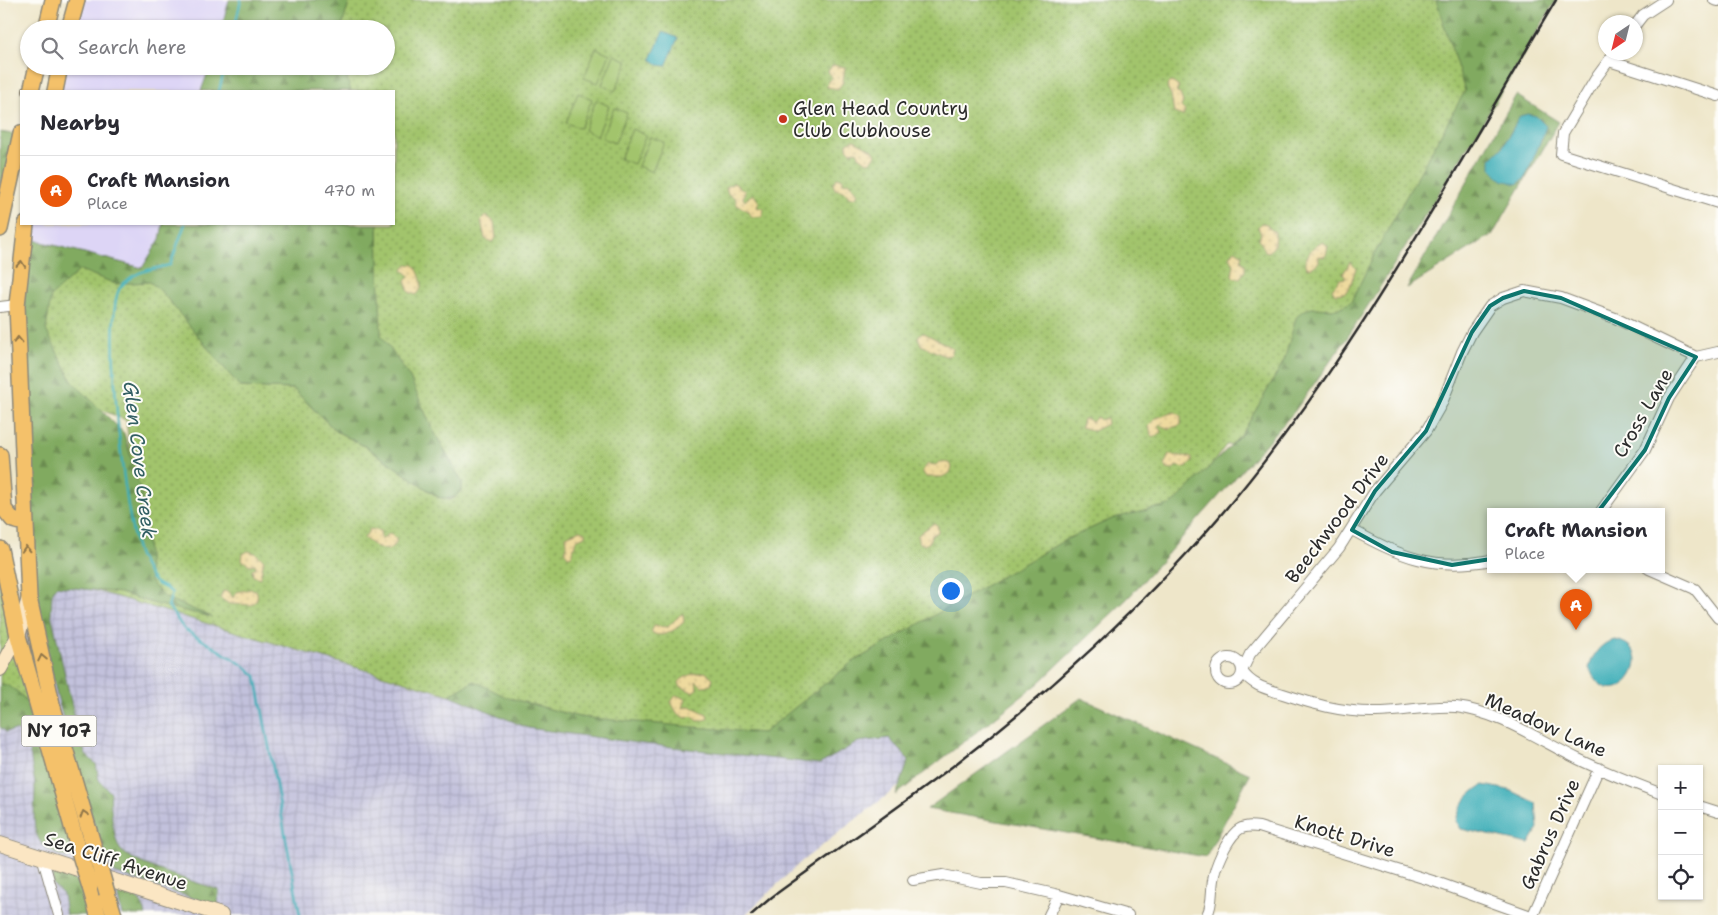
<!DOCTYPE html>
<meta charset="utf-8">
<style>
:root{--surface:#fff;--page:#f2f2f3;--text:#2b2b33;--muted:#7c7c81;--line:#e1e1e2;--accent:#ea580c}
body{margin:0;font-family:"Shantell Sans",sans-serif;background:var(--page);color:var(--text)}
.controls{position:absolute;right:15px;bottom:15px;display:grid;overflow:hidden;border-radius:0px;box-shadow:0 1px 4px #0004}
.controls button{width:45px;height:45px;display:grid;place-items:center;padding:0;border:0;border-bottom:1px solid var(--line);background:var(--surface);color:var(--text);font:25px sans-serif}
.compass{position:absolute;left:1598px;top:15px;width:45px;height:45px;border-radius:50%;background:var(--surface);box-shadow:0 1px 4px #0004;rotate:215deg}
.you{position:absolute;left:950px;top:590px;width:18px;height:18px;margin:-12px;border:4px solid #fff;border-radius:50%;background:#1a73e8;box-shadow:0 0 0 8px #1a73e833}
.badge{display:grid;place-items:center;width:32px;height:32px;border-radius:50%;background:var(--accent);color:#fff;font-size:16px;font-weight:700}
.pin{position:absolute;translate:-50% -41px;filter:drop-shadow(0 1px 2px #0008)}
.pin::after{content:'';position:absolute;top:26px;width:18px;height:15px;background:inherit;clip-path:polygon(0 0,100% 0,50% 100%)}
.popup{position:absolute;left:1487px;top:508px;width:178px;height:65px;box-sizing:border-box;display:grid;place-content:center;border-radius:0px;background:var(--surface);filter:drop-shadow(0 1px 4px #0005);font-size:16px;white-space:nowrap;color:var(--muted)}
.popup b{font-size:19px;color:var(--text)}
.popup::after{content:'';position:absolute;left:50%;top:100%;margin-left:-10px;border:10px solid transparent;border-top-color:var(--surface)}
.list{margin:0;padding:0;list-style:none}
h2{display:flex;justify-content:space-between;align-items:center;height:65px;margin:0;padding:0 20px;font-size:21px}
h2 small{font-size:16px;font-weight:400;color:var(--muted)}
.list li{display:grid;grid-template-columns:32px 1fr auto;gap:15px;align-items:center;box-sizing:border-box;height:70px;padding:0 20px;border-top:1px solid var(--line)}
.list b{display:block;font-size:19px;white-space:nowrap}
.list p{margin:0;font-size:16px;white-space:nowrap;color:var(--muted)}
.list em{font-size:16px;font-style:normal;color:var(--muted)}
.icon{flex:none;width:28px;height:28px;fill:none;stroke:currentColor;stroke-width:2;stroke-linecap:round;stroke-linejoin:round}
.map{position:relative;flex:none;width:1718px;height:915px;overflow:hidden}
.search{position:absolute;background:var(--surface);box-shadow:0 1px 4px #0004;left:20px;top:20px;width:375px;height:55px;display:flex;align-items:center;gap:12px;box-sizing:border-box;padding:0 18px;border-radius:28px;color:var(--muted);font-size:19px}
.panel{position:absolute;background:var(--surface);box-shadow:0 1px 4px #0004;left:20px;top:90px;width:375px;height:135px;border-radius:0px}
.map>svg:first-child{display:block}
.built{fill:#ddd5f6}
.industrial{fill:url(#industrial-grid)}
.grass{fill:url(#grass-dots);stroke:#66784c}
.forest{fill:url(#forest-firs);stroke:#566a46;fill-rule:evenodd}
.sand{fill:url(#sand-dots);stroke:#8c8264}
.garden{fill:#a2c46c;stroke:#66784c}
.water{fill:#3daeb8;stroke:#346c72}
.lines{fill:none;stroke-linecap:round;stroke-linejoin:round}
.stream{stroke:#3daeb8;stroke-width:2.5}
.street-casing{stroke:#8c887a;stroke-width:12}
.secondary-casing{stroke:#8c887a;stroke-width:16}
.primary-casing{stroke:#8c887a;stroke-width:18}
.street{stroke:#fff;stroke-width:10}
.secondary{stroke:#fbe6c3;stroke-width:14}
.primary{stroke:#f4c16a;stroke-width:15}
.rail{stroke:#2b2b2b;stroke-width:2.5}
.primary-bridge-casing{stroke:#8c887a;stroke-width:18;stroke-linecap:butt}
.primary-bridge{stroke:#f4c16a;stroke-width:15}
.oneway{stroke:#90764a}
.marked{fill:#0f766e;fill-opacity:0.2;stroke:#0f766e;stroke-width:4;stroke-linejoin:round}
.poi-dot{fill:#c8321e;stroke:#fdfcf7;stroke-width:2}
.labels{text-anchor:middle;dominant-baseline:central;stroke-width:4;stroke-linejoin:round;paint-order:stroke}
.shield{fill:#fdfcf7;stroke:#6a6a68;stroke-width:1}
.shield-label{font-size:18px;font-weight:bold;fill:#2b2b2b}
.poi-label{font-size:19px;fill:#2b2b2b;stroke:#fdfcf7;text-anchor:start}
.street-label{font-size:19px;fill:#2b2b2b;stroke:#fdfcf7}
.water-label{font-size:20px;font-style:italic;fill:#325f63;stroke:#fdfcf7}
</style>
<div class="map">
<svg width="1718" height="915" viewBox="0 0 1718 915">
<defs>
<pattern id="industrial-grid" width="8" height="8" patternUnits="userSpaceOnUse" patternTransform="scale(1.25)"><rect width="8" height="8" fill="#c2c1dc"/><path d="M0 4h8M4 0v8" fill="none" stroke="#a7a6bd"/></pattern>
<pattern id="grass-dots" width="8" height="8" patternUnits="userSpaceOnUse" patternTransform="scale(1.25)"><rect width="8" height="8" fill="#a2c46c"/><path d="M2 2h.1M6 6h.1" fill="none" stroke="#849f59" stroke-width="1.8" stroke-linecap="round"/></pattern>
<pattern id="forest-firs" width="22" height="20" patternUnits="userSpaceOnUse" patternTransform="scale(1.25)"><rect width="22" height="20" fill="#81aa60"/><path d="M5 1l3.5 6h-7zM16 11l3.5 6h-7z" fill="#6a8b4f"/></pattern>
<pattern id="sand-dots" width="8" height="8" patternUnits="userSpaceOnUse" patternTransform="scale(1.25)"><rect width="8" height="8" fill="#eeda9e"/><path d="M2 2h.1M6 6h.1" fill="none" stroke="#cb8" stroke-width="1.8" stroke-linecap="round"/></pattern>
</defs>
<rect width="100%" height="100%" fill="#fdfcf7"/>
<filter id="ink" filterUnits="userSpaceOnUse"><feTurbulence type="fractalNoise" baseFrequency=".02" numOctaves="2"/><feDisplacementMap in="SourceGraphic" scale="10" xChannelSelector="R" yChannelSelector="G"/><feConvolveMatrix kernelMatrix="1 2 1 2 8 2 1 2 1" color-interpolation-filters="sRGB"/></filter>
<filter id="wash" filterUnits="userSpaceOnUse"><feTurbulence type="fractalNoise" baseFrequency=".0096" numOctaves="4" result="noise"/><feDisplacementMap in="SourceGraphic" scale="20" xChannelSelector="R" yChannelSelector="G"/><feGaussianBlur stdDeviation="1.12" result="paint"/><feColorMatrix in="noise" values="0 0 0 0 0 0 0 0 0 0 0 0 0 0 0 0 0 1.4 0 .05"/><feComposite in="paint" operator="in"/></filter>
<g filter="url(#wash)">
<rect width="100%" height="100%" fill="#eee6c9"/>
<path class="built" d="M75,0H229L221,29H68Z
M59,66H210L201,91H53Z
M25,224H163L160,239L143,268L23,237Z"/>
<path class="industrial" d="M52,578L506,712L880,696L943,752L802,861L745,915H0V676Z"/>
<path class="grass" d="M331,0H1450L1483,99L1263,442L1226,445L1176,512L764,740L579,717L450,695L90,589L147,588L126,420L26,379L33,240L158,272L240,387L293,389L336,431L368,448L438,497L449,500L455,498L364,336L379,277L378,224H394V91H331L320,66H386V29H323Z
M0,550L38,713L18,692L0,684Z"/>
<path class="forest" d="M229,0H350L341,29H221Z
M1436,0H1556L1478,131L1378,290L1347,338L1294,412L1129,597L1039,683L896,795L909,760L889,738L858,742L820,764L637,743L528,728L450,695L474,681L506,697L579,717L763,733L851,663L1065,540L1114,518L1173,504L1242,434L1284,361L1296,318L1302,311L1312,308L1337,309L1351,302L1377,249L1465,91Z
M210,66H343L351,91H201Z
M1516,95L1559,122L1493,234L1407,288ZM1528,114L1542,120V139L1537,147L1491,159L1502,148L1520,116Z
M0,132L19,135L0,185Z
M163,224H378L381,335L410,378L431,426L462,482V489C455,499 450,500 438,497L368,448L336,431L293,389L240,387L160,290L150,282L116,284L80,270L51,296L46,330L72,381L124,433L144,503L150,582L166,598L212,617L155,604L120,593L56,586L52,594L51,613L75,719L85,754L96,764L99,780L111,793C109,803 114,840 120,849C133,865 197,882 219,890L218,906L115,873L97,834L60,707L40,623L30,546L28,505L23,237L142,268L160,239Z
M0,684L7,685L18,692L38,713L75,852L72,857C64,858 60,855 53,852C28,841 35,812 35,790C35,779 32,770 31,759C28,745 28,738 16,730L6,732L0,727Z
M1081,698L1250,774L1206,857L927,809Z
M62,871C78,878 90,899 95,915H66L63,894L53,885L52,876Z
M121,889C136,894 142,900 146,915H122L118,897Z"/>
<path class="sand" d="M833,65L845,67L843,82L838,89L827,87L828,81L832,78L828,71Z
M1172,82L1179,87L1176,92L1180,94L1183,102L1181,107L1185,111L1183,116L1174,113L1171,95L1167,88L1168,83Z
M854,140L873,150L876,155L872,161L867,162L859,156L857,151L851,152L847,148V143Z
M838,177L843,179V183L849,182L858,193L856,197L850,198L844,191L835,189L833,184Z
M734,183L745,191L743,198L745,201L751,195H754L759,202L757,207L764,209L762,216L752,217L748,211L737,205L735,198L728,194L726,187Z
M486,215L494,222L496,238L492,242L485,239L481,220Z
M1261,223L1267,224L1269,228L1275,232L1274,246L1269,252L1265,251L1259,239L1261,234L1258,227Z
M1323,242L1328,246L1326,255L1324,257L1319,256V262L1313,267L1307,268L1305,261C1309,253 1313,244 1323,242Z
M1235,250L1243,255L1241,261L1245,264V271L1240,278H1234L1232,275L1234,265L1230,256Z
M1350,262L1356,268L1349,289L1344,293L1335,294L1332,289L1340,279L1346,278L1343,274Z
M407,264L414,265C420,273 426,288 416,295L409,292L405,281L410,276L403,270Z
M924,333L951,347L953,349L951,355L945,356L921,345L918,337L920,334Z
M1175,412L1181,416V425L1167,429L1160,424L1158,426L1162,432L1154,437L1151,435L1149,426L1156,418Z
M1097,417L1100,420L1106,418L1107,424L1093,431L1081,427L1083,419H1088L1092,422Z
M1169,455L1192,457V462L1185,468L1176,466L1173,470L1167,469L1164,465Z
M939,462L950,463L952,467L950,473L942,477H926L922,471L928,464L936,465Z
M934,523L938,526V532L931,536L929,543L924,545L918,542V535Z
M370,529L380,531L381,540L390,533L396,539V544L388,550L377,548L364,538Z
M580,530L585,532V536L576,540L572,555L568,556L565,552L567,544L566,536Z
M248,551L255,553L264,560L260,578L253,576L252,570L256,567L255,564L250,565L242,560L243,554Z
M251,589L256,590C259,596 257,602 251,605L229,604L220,598L223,591L229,592L233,598L236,592Z
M683,614L684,622C676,629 662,640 651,632L654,626L668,627L680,615Z
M705,672L713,678L711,685L702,686L696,681L697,689L692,692L680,686L679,682C685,675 696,673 705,672Z
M676,695L686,699L683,708L690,706L707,714L708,719L698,721L692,716L686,718L677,713L671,702Z"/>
<path class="garden" d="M596,48L610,54L598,83L584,78Z
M614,55L628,61L615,91L602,85Z
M578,93L592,99L580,128L566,123Z
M596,100L609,106L597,136L584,130Z
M614,108L627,113L615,143L602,138Z
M632,129L646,135L634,164L620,159Z
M650,137L664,142L652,172L638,166Z"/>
<path class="water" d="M663,32L678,38L666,66L658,65L651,59Z
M1528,114L1536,116L1546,126C1544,133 1527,175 1524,179C1524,180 1518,183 1517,184L1502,180L1491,168V159L1502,148L1520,116Z
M1615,640C1665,649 1613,724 1589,668C1593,654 1601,642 1615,640Z
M1483,785L1509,790L1536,803L1538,829L1529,844L1461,829L1456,821C1460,804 1468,794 1483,785Z"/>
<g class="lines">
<path class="stream" d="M234,29L241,0
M219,91L225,66
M185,224L170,265C152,269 132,271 120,288C102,313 125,526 140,558C144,565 148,575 154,581C158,586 167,587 172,593L168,606L184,629L243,665L256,676L300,915"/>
</g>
</g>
<g filter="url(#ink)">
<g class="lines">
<defs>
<path id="street" d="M1714,0L1718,1
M1636,24L1643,15L1666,0
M1615,52L1596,78L1563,133L1561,154L1718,203
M1609,61L1718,96
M0,307L17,305
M1601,511L1645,450L1669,398L1696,357
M1352,530C1402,557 1433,571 1491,560
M1649,569L1695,589L1718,618
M1216 671a13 13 0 1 1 26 0a13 13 0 1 1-26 0Z
M1662,794C1633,783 1605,772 1578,759C1539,740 1499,712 1456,707C1429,705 1402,712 1376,712C1343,713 1314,704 1283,694C1267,689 1252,686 1242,671L1250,654L1339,548L1375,491L1426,431L1442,403L1462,352L1472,332L1490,306L1503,298L1524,291L1561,298L1615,318L1696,357L1718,352
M1699,806L1718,812
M42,856L59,915
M913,880L943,875L981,883H1006L1059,895L1128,915
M1049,915L1059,895
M1207,915C1213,904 1211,892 1213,880C1215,866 1226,841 1237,831C1243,825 1252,826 1259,827L1436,882L1528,915
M1533,915L1599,768"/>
<path id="secondary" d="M0,669L18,636L29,598
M0,844L221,915"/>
<path id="primary" d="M46,29L53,0
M69,29L77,0
M31,91L37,66
M55,91L60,66
M26,224L17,305L29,598L52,704L98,861
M0,229L21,133
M0,455L4,509L13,520L24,523
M0,549L18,636L80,855
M90,887L98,915
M107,893L114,915"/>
</defs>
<use href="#street" class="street-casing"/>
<use href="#secondary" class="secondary-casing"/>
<use href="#primary" class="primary-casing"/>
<use href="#street" class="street"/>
<use href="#secondary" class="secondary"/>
<use href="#primary" class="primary"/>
<path class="rail" d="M751,915L772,897C832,853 894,811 953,766C1032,706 1106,639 1174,567C1332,401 1439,195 1556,0"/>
<defs>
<path id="primary-bridge" d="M80,855L90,887
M98,861L107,893"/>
</defs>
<use href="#primary-bridge" class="primary-bridge-casing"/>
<use href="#primary-bridge" class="primary-bridge"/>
</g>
<defs><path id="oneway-chevron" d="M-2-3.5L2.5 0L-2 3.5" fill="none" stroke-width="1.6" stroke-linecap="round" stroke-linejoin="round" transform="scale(1.25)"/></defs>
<g class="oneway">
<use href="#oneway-chevron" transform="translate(21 264) rotate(-85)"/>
<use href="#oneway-chevron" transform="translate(18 340) rotate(-92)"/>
<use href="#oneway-chevron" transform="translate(26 549) rotate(-93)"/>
<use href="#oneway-chevron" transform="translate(42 658) rotate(-102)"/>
<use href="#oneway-chevron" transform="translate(84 814) rotate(-107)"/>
</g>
</g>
<path class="marked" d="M1524,291L1561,298L1696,357L1669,398L1645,450L1578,538L1517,555L1452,565L1392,552L1352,530L1375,491L1426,431L1472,332L1490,306L1503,298Z"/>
<circle class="poi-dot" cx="783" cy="119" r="5"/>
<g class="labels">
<rect class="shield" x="21.5" y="715.5" width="75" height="31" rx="4"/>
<g class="shield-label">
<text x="59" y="731">NY 107</text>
</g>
<g class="poi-label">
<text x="793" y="108">Glen Head Country<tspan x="793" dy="22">Club Clubhouse</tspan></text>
</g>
<g class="street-label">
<text transform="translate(1643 413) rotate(-60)">Cross Lane</text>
<text transform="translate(1337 518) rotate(-53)">Beechwood Drive</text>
<text transform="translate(1546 725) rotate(24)">Meadow Lane</text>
<text transform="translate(1550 834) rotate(-66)">Gabrus Drive</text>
<text transform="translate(1345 836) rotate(17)">Knott Drive</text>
<text transform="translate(116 861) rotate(18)">Sea Cliff Avenue</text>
</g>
<g class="water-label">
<text transform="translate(140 460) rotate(83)">Glen Cove Creek</text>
</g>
</g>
</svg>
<div class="controls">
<button>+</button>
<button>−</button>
<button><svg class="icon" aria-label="locate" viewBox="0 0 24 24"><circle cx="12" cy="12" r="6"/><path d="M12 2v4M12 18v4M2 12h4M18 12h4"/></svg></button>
</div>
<svg class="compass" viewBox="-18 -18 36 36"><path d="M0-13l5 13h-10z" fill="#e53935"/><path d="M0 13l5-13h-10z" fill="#7c7c81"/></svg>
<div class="you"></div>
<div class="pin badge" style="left:1576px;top:630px">A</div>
<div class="popup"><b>Craft Mansion</b>Place</div>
<div class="search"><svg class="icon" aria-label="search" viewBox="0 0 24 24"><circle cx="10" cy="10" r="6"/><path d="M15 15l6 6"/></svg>Search here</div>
<section class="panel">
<h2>Nearby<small></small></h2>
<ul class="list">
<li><span class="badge">A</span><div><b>Craft Mansion</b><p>Place</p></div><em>470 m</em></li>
</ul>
</section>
</div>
